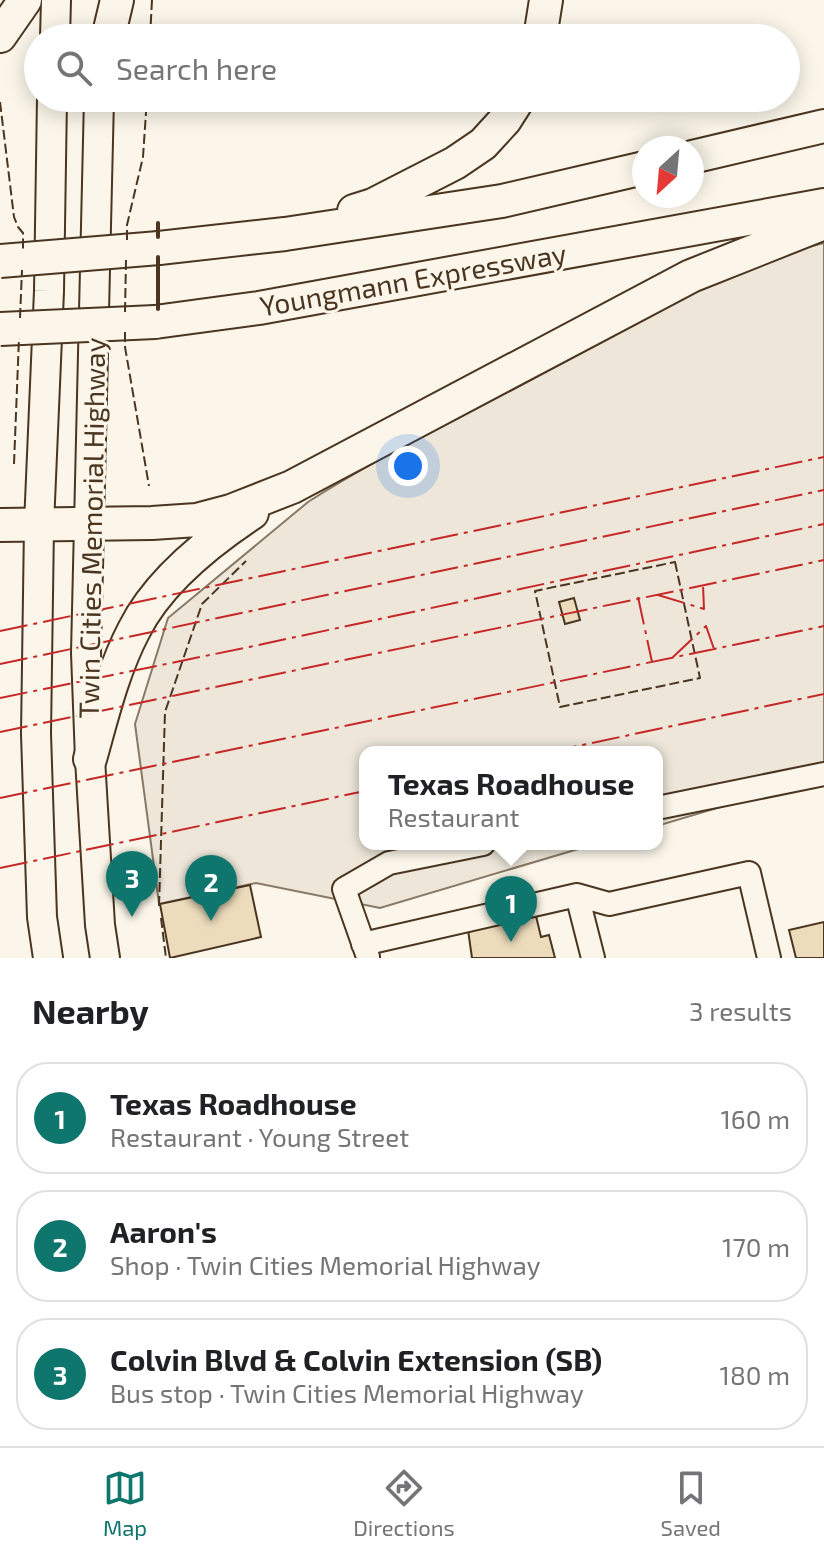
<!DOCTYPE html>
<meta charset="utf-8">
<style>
:root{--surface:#fff;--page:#f6f6f6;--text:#202124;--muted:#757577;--line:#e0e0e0;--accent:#0f766e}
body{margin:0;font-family:"Exo 2",sans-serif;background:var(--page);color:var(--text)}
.compass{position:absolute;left:632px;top:136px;width:72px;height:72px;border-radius:50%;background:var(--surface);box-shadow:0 4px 20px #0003;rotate:206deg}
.you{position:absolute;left:408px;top:466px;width:28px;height:28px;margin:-20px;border:6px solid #fff;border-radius:50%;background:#1a73e8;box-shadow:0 0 0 12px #1a73e833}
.badge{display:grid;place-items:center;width:52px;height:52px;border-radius:50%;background:var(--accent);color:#fff;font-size:26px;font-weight:700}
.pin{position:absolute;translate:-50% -66px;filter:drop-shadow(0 2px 4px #0008)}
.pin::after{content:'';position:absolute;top:42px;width:28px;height:24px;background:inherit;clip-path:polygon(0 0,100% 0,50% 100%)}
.popup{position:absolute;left:359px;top:746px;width:304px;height:104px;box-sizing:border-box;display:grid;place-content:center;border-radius:16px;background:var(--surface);filter:drop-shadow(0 2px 6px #0005);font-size:26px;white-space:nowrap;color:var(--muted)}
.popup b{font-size:30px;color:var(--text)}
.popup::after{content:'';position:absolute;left:50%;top:100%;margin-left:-16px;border:16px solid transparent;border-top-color:var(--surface)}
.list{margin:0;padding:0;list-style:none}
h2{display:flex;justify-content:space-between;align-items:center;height:104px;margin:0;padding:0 32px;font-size:34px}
h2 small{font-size:26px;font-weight:400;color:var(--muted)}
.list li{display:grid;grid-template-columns:52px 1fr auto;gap:24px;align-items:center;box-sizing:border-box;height:112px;margin:0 16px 16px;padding:0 16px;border:2px solid var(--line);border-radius:32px}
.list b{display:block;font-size:30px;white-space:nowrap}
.list p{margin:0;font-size:26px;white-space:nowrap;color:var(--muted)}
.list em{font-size:26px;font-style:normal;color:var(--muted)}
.icon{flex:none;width:44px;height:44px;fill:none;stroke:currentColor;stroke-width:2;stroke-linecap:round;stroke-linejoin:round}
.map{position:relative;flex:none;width:824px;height:958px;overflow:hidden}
.search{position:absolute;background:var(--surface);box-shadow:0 4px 20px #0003;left:24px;right:24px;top:24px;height:88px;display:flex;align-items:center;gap:20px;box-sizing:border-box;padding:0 28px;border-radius:44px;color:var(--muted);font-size:30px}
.sheet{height:488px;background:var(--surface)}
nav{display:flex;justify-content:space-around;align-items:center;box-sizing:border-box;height:112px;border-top:2px solid var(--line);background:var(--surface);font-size:22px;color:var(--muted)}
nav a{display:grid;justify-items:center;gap:4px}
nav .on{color:var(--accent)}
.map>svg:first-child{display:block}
.green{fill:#ede6d9;stroke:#887966;stroke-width:2}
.building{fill:#ecdcbc;stroke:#4a3520;stroke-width:2}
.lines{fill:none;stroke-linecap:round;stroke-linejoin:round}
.minor-casing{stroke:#4a3520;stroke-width:26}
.major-casing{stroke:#4a3520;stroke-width:32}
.highway-casing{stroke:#4a3520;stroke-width:36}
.minor{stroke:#fbf6e9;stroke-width:22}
.major{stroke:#fbf6e9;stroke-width:28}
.highway{stroke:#fbf6e9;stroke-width:32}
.highway-bridge-casing{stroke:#4a3520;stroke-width:36;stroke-linecap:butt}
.highway-bridge{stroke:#fbf6e9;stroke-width:32}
.fence{stroke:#4a3520;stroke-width:2;stroke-dasharray:10 4;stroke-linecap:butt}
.wall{stroke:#4a3520;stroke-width:4}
.power{stroke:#c62828;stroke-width:2;stroke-dasharray:28 6 4 6;stroke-linecap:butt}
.labels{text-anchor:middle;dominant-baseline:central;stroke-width:6;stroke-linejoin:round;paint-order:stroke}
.street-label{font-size:28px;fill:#4a3520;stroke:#fbf6e9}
</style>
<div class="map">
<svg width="824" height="958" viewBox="0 0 824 958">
<rect width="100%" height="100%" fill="#fbf6e9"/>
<path class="green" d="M824,243V776L657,826V752H365V844H595L380,908L256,883L159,904L135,724L168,618L308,502C380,456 457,420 532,379C627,328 718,267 824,243Z"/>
<path class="building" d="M574,598L580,620L565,624L559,602Z
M250,885L261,937L170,958L160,904Z
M536,916L541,937L549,935L555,958H472L468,930Z
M824,922V958H796L789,930Z"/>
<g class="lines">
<defs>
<path id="minor" d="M657,808L824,774
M577,895L593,958
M363,944L577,895L609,904L749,873L769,958
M368,957L344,889L389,863L483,844"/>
<path id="major" d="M55,38L56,0
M99,98L86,653L90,759L100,925L105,958
M48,958L42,917L36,734L39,525L49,291L52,98"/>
<path id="highway" d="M0,36L25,0
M108,38L117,0
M540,38L546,0
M692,157L824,126
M354,211L373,205L455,163L483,144L505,120L519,98
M159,248L285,234L502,201L644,168
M155,322L259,308L824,205
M0,525L152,523L197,520L231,511L292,487L691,276L824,223
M90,759C102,716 113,670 134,630C158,582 208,542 252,513"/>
</defs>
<use href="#minor" class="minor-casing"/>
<use href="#major" class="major-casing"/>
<use href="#highway" class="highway-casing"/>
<use href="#minor" class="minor"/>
<use href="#major" class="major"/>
<use href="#highway" class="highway"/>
<defs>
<path id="highway-bridge" d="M0,261L159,248
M0,329L155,322"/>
</defs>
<use href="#highway-bridge" class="highway-bridge-casing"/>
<use href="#highway-bridge" class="highway-bridge"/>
<path class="fence" d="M150,38L152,0
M0,102L14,217L18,227L23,233V250
M127,240V225L143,157L147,98
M125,312L126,260
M20,318L22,270
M125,332V347L149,486
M14,464L19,338
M675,562L700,678L560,707L535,591Z
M159,906L165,712L202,604L246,561
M161,918L166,958"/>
<path class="wall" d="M158,223V237
M158,309V257"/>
<path class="power" d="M658,595L704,609L703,585
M638,597L652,662
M0,631L824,457
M672,658L706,626L714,649
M0,664L824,490
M0,698L249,647L824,524
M0,732L824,560
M549,752L824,694
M0,798L824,626
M0,868L365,791"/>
</g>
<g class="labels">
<g class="street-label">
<text transform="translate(413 279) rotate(-10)">Youngmann Expressway</text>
<text transform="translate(91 528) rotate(-89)">Twin Cities Memorial Highway</text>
</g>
</g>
</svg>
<svg class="compass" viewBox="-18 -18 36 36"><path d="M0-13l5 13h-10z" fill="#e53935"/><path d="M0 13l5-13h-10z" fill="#757577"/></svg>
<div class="you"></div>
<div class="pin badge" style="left:511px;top:942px">1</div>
<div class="popup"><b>Texas Roadhouse</b>Restaurant</div>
<div class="pin badge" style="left:211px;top:921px">2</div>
<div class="pin badge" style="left:132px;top:917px">3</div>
<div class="search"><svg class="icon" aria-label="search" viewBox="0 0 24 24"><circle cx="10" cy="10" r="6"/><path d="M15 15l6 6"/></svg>Search here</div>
</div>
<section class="sheet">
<h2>Nearby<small>3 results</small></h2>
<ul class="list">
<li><span class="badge">1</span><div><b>Texas Roadhouse</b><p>Restaurant · Young Street</p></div><em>160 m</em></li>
<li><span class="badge">2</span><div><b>Aaron's</b><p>Shop · Twin Cities Memorial Highway</p></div><em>170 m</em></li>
<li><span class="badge">3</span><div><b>Colvin Blvd &amp; Colvin Extension (SB)</b><p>Bus stop · Twin Cities Memorial Highway</p></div><em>180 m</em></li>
</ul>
</section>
<nav>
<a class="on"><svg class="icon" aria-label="map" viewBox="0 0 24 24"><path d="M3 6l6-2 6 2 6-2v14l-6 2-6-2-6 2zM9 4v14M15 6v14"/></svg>Map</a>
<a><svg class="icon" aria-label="directions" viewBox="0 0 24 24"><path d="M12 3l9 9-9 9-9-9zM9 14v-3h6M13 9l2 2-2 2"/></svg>Directions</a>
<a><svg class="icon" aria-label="saved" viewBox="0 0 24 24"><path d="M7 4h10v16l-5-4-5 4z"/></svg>Saved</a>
</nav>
